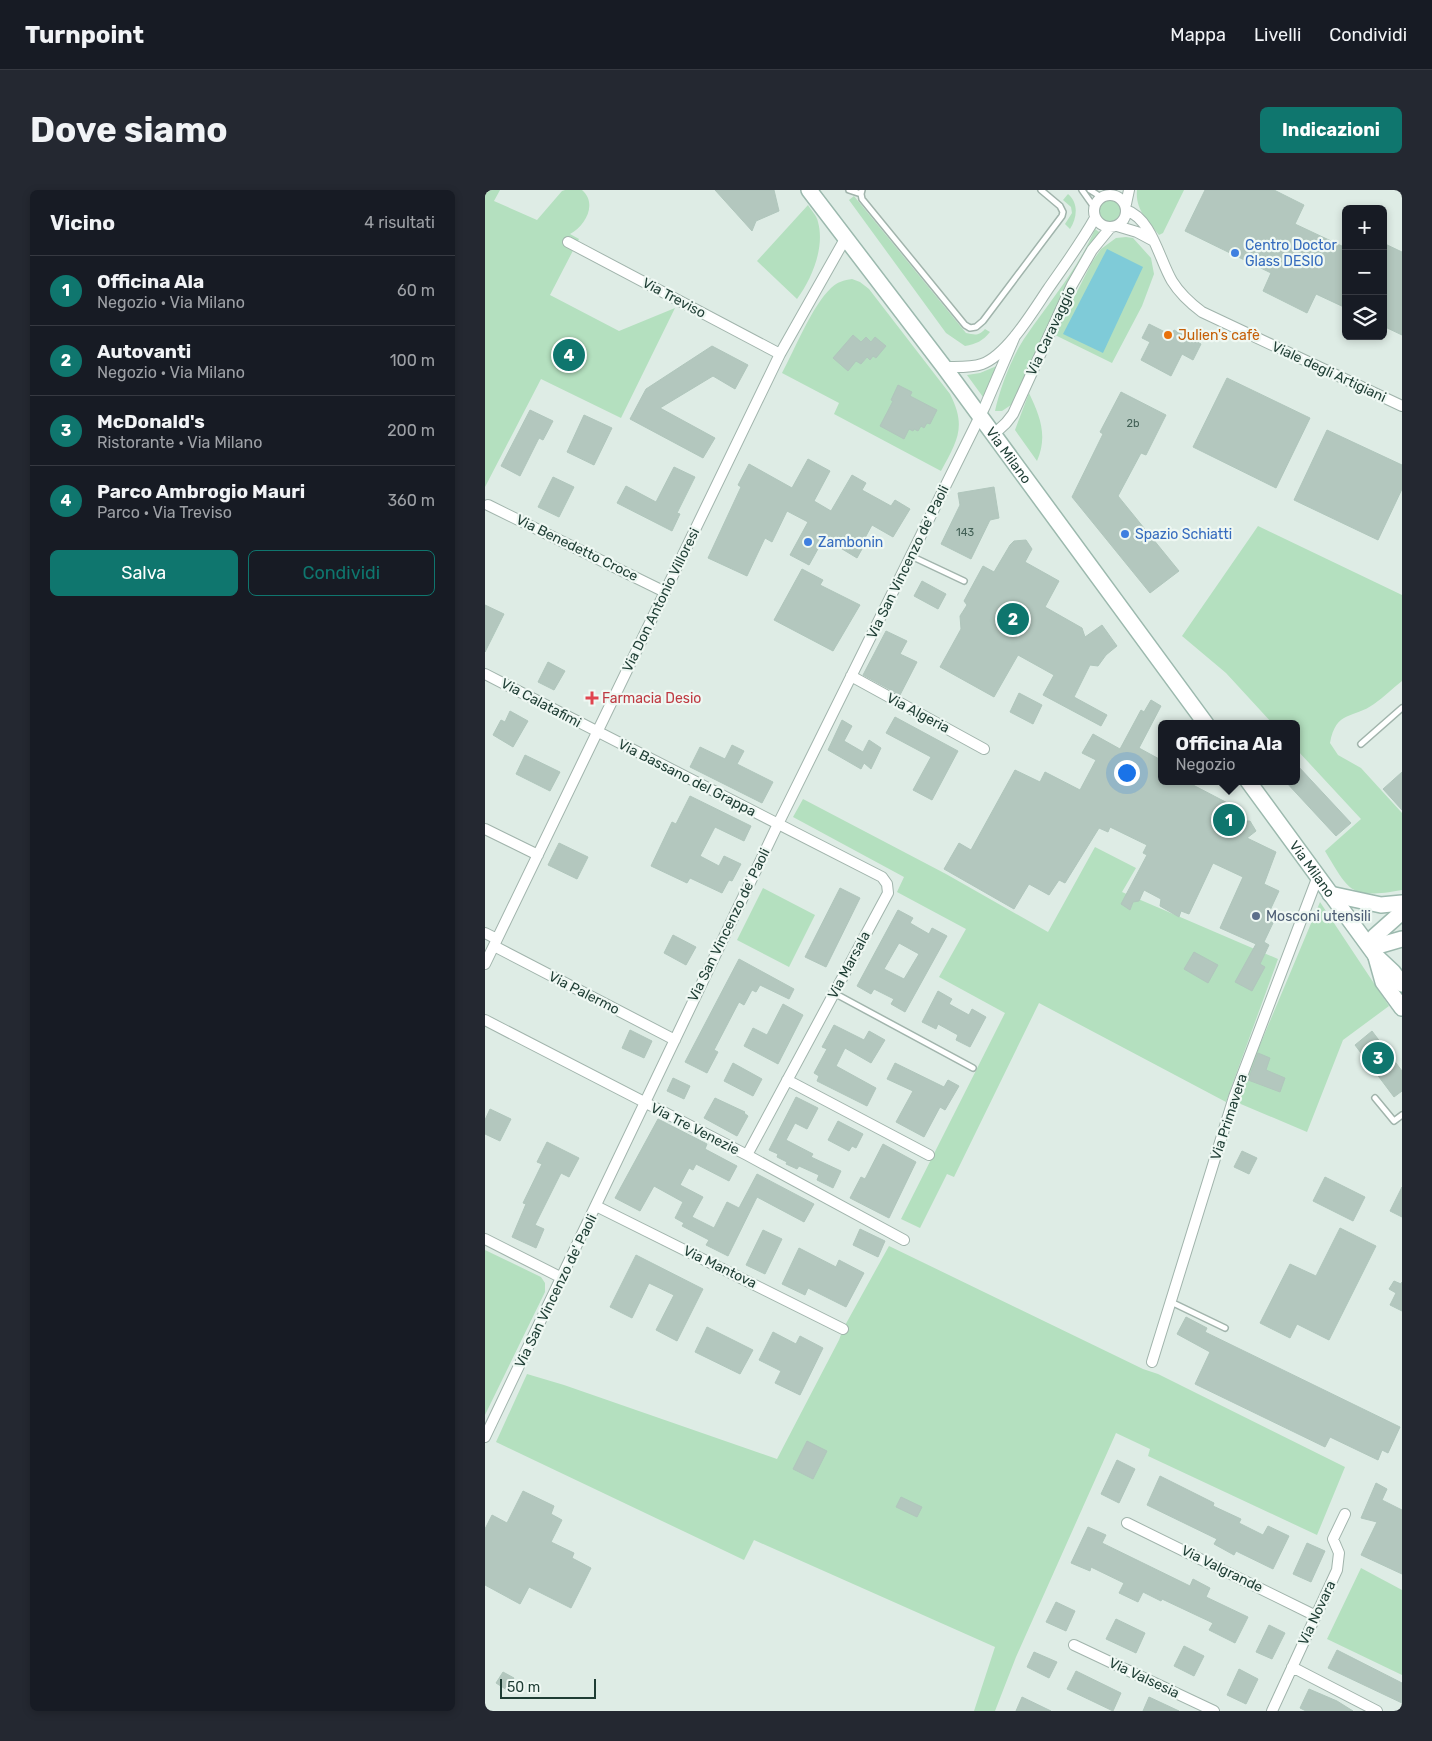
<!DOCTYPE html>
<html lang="it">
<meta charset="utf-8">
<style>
:root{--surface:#171b24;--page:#242831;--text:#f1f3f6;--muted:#9ea1a6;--line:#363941;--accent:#0f766e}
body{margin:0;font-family:Rubik,sans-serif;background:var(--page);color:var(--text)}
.controls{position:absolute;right:15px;top:15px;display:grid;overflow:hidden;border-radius:8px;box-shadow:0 2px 8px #0003}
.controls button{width:45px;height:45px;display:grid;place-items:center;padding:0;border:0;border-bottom:1px solid var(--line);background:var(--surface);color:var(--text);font:25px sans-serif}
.scale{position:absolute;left:15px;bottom:12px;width:96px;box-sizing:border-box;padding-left:5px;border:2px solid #1e3d34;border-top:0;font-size:14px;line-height:18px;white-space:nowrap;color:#1e3d34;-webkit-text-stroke:4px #eff8f3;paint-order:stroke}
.you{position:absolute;left:641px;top:582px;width:18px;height:18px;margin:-12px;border:4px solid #fff;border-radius:50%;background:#1a73e8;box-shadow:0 0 0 8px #1a73e833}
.badge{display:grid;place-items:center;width:32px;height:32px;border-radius:50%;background:var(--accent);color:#fff;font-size:16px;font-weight:700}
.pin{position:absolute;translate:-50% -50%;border:2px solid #fff;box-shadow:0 1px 5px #0006}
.popup{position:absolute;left:673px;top:530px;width:142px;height:65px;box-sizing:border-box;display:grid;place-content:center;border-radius:8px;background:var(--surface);filter:drop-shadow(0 1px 4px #0005);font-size:16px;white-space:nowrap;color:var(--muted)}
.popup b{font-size:19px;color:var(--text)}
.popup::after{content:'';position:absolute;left:50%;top:100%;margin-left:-10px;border:10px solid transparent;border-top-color:var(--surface)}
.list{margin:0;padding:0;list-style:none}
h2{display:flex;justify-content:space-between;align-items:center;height:65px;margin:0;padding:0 20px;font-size:21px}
h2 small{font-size:16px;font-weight:400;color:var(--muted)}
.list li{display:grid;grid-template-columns:32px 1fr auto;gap:15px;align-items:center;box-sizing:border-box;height:70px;padding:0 20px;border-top:1px solid var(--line)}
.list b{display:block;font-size:19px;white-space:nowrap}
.list p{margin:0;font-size:16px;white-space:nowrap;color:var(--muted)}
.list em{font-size:16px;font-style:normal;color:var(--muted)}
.actions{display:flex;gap:10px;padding:15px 20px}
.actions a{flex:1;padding:11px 0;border:1px solid var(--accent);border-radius:8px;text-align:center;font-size:18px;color:var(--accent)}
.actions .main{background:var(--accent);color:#fff}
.icon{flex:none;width:28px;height:28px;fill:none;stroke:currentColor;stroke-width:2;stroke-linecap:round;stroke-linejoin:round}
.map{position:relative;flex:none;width:917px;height:1521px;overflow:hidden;border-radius:8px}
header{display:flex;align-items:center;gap:30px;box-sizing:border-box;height:70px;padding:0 25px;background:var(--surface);border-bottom:1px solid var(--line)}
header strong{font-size:24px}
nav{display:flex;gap:28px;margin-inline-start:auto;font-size:18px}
.intro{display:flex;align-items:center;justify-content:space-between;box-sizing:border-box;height:120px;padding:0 30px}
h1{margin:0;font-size:35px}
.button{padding:12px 22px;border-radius:8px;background:var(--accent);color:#fff;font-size:18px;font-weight:700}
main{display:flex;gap:30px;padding:0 30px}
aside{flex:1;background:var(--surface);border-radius:8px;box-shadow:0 2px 8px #0003}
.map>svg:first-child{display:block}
.green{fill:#b4e0bf}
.water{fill:#7fcbd8}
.building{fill:#b3c7be;stroke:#b0c6bc;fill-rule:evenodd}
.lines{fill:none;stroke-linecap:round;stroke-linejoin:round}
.service-casing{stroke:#a1b4ac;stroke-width:8}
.minor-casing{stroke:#a1b4ac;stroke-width:12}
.secondary-casing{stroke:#9cb9ae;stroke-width:18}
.service{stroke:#fff;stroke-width:5}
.minor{stroke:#fff;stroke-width:10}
.secondary{stroke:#fff;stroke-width:15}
.shop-dot{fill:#3f7fe0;stroke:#eff8f3;stroke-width:2}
.food-dot{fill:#e8710a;stroke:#eff8f3;stroke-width:2}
.health-dot{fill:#e0444e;stroke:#eff8f3;stroke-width:2}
.service-dot{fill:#5c6f8a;stroke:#eff8f3;stroke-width:2}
.labels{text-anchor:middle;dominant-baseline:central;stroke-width:4.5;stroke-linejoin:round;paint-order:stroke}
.number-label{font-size:11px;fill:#436056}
.shop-label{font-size:14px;fill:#366cbe;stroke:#eff8f3;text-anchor:start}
.street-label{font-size:14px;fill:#1e3d34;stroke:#eff8f3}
.food-label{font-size:14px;fill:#c56008;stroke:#eff8f3;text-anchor:start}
.health-label{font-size:14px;fill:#be3a42;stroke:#eff8f3;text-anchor:start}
.service-label{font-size:14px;fill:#4e5e75;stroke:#eff8f3;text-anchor:start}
</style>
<header>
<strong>Turnpoint</strong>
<nav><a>Mappa</a><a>Livelli</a><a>Condividi</a></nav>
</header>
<div class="intro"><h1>Dove siamo</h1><a class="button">Indicazioni</a></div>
<main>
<aside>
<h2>Vicino<small>4 risultati</small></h2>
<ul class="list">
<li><span class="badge">1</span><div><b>Officina Ala</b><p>Negozio · Via Milano</p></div><em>60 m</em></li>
<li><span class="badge">2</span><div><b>Autovanti</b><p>Negozio · Via Milano</p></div><em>100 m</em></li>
<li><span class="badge">3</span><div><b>McDonald's</b><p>Ristorante · Via Milano</p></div><em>200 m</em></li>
<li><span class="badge">4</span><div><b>Parco Ambrogio Mauri</b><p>Parco · Via Treviso</p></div><em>360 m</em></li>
</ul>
<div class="actions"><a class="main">Salva</a><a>Condividi</a></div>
</aside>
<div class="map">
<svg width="917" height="1521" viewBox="0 0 917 1521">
<rect width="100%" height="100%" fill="#deece5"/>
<path class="green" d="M0,0H15L9,11L52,30L77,1L80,0H97C113,14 100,36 85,44L94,49L65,105L134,141L190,118L136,228L56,189L0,297Z
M652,0H699L678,43L674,45C663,30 650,20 652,0Z
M583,4C594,13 592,28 585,39L580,34L587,23L586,17L578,10Z
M369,6L481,143C490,145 494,146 500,139L505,142C498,151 491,154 480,156L461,143L364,10Z
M613 21a12 12 0 1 1 24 0a12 12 0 1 1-24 0Z
M323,15C326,20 332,26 333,32C340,57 327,89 312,109L272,71Z
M610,39L617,44L529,213L517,221H510C515,198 527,166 541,146C565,111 593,79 610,39Z
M641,47L648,48L666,68L669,84L657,116L627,173L570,145L607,72L616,59L631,48Z
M367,89L375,92L384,99L465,204C482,237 472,251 456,281L349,224L354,213L297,183C310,159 327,116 346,98C352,92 359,90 367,89Z
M514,175L498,207L482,185L495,183Z
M544,203C555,226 563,246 552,271L530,240Z
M773,336L917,405V491C908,498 899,507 889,514C868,529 851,520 845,553L853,565L876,578L917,623V700C866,709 865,703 840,661L876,629L812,560V534H788L741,483L697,446Z
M318,609L461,684L563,742L610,657L651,678L637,702L793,769L741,912L554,813L469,987L462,984L435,1038L416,1029L520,823L454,787L481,739L412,702L419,687L308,627Z
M278,698L330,725L304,777L252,750Z
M835,712L904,816L858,850L822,942L751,912Z
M404,1056L658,1179L673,1184L860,1277L832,1345L663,1266L665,1259L631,1243L531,1467L510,1521H489L510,1457L269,1350L259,1370L11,1252L42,1184L79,1195L292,1269L354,1150L358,1139Z
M0,1060L56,1087L60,1093V1102L0,1225Z
M876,1378L917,1400V1485L842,1449Z"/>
<path class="water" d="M622,59L658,77L618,163L578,144Z"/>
<path class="building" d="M230,0H289L294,21L271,31L267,41Z
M720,0H789L819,15L810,34L861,58V118L831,104L822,123L778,101L786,83L700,41Z
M898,53L917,62V145L898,136Z
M664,134L686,145L689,140L716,154L708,170L697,164L686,186L656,170L665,152L657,148Z
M368,145L376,152L381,147L386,152L390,147L401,156L391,168L388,166L385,170L382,167L376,174L371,171L363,181L348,168Z
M227,156L263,175L250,199L228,186L175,218L230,248L218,268L145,229L161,199Z
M742,188L825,228L791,298L708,257Z
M413,195L427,202L425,206L452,220L445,234L442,233L439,238L436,236L433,241L429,239L428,241L424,239L419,249L395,236L408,211L406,210Z
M636,202L681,225L661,265L656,263L633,306L694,381L665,403L587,307L618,244L615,242Z
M45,220L68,231L58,250L54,248L35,286L16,276Z
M99,225L127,238L109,275L82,262Z
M842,240L917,275V299L893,350L809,310Z
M323,269L345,281L329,311L346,321L367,285L381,293L377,300L406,316L410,310L425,319L408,347L387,335L375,357L377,359L372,368L339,348L324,375L305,365L323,332L302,321L287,352L280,348L262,386L223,368L256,297L253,295L264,274L307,298Z
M189,277L210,287L192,323L195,324L187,341L132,313L141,296L171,312Z
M68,287L89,297L74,327L53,317Z
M509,297L514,328L505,330L486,369L456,354L475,315L473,303Z
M541,350L547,359L540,372L574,391L560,417L597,438L600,447L617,435L632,456L621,465L613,476L605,475L589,507L622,525L616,536L558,505L569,485L533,465L509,507L455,477L476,439L475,426L482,415L479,411L498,376L509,382L525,355L529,351Z
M317,379L338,390L335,395L375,415L348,461L289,430Z
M437,391L461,404L453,419L429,406Z
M0,415L19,424L0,462Z
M401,441L422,451L415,464L432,472L415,505L378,485Z
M63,472L80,481L69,500L53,492Z
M534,503L557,515L548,534L525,522Z
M666,510L676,516L654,558L676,570V591H709L708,595L754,619L747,631H765L771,641L762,648L791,662L779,694L794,701L781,729L788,733L779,752L784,755L775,774L780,777L767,801L750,792L771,754L735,738L758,687L728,673L704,724L696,721L694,727L675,716L676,709L659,700L654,711L648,712L645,720L636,714L662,665L658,663L662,655L625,637L623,642L614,638L580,693L574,690L564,705L544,694L529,719L459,679L474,653L486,660L530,580L555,592L560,582L595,600L611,570L597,563L608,544L635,559L656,520L659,522Z
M25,521L43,531L28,557L8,545L16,530L20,532Z
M410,527L473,561L447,610L428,600L446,567L401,543Z
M357,530L367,536L359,551L378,562L384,550L396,558L386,579L379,573L376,579L343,560Z
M247,555L259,561L252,574L288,592L277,613L205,577L215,557L240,569Z
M40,565L75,582L65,601L31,584Z
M812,575L866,633L851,646L800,591H812Z
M917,582V620L898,599Z
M205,606L266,636L259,651L230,637L215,666L234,676L239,666L256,674L247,691L244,690L237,703L205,688L202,693L166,676L187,632L191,634Z
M74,653L103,667L92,689L63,675Z
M355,698L375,708L341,777L320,767Z
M413,720L428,728L425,733L444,744L447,738L462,746L420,822L406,814L409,809L389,799L386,804L372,796ZM414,753L434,764L419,789L399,779Z
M188,745L211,757L201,775L179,763Z
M709,762L733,775L723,793L699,779Z
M254,769L309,799L304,809L275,795L271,802L267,800L259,815L254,812L229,860L233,862L222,883L200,872Z
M453,801L467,809L464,814L484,825L487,819L501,827L485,857L471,850L473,845L453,834L451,839L437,832Z
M298,814L318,825L293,874L259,856L268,838L282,845Z
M349,835L379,850L384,841L400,850L386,873L360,858L351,876L391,898L382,916L332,891L334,886L329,883L342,859L337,857Z
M145,840L167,851L159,868L137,858Z
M887,841L917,881V901L909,907L870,855Z
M773,863L785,868L781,880L800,888L795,902L763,890Z
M248,873L277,889L268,906L239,891Z
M410,873L459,897L463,890L474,896L460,920L455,917L439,947L411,932L428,901L402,889Z
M188,888L205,896L199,909L182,901Z
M311,907L333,918L322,939L310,933L301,950L328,964L326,967L356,981L348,998L332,990L334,985L314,976L312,979L301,974L302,972L292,967L293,964L284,960Z
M230,908L260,922L259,923L263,926L252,946L219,928Z
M5,919L26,929L15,951L0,944V930Z
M173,929L222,954L220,959L252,976L244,991L211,974L208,980L204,978L195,995L218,1007L207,1027L229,1038L242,1012L254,1018L272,984L329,1014L319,1032L272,1007L243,1066L221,1055L224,1050L197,1036L199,1033L190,1028L198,1012L169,996L155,1021L130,1008Z
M353,931L378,944L371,958L367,956L364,961L343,950Z
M62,952L94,968L84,987L76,983L50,1035L59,1039L51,1058L27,1047L41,1014L38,1013L57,974L52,972Z
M398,954L431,972L404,1028L365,1008L376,987L380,989Z
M757,961L772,968L764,984L749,977Z
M840,987L880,1007L868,1031L828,1011Z
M917,997V1027L905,1021Z
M855,1038L891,1056L844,1150L812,1134L805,1148L775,1133L805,1074L831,1086Z
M375,1039L400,1051L393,1067L368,1055Z
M278,1040L297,1049L280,1084L261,1075Z
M314,1058L351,1077L354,1070L379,1083L361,1117L323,1098L320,1105L297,1094Z
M151,1065L218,1099L192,1151L171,1140L189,1105L164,1093L147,1128L125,1117Z
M909,1091L916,1094L917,1092V1121L905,1115L911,1103L904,1099Z
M701,1127L722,1138L720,1142L915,1237L903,1263L897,1260L893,1270L845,1247L840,1257L710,1194L725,1162L692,1144Z
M222,1137L268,1160L255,1184L210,1162Z
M288,1142L311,1154L315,1146L338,1158L315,1205L290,1193L296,1181L274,1170Z
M322,1251L342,1261L328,1289L308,1279Z
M632,1270L650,1279L634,1313L616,1304Z
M675,1286L729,1313L728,1316L756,1329L754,1333L778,1345L783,1336L804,1346L788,1379L751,1361L749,1365L729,1354L732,1349L662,1315Z
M891,1293L902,1299L897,1310L917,1320V1384L876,1365L892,1332L876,1328Z
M38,1301L69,1316L66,1324L77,1330L66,1352L89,1363L87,1368L106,1378L86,1418L44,1397L35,1414L0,1395V1339L7,1325L22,1333Z
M416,1307L437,1317L432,1327L411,1317Z
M603,1337L621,1345L617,1353L705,1396L708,1389L725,1398L721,1407L763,1427L750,1453L724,1440L728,1433L677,1409L676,1411L658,1402L653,1412L634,1403L639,1393L606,1377L605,1381L586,1373Z
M822,1353L840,1361L826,1392L808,1384Z
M571,1412L590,1421L581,1441L561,1432Z
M631,1429L660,1443L651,1463L621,1449Z
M784,1435L800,1443L787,1469L771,1462Z
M699,1456L719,1466L709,1486L689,1476Z
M852,1460L917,1493V1513L843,1478Z
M549,1462L572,1472L564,1488L542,1477Z
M754,1479L773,1489L761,1514L742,1505Z
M591,1481L636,1503L628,1521L582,1499Z
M18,1482L29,1488L22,1500L11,1493Z
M824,1499L852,1511L868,1521H821L815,1518Z
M537,1507L566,1521H531Z
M664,1507L694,1521H658Z"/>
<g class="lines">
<defs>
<path id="service" d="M364,0L376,4
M377,0L376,4L377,9L480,135L485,138L491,137L498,131L577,26L578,22L575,16L556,0
M597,0L609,17
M605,0L616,7
M426,366L479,391
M876,554L917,518
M349,803L488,878
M890,908L909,931L917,925
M686,1112L740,1138"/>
<path id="minor" d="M609 21a16 16 0 1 1 32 0a16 16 0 1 1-32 0Z
M641,14L644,0
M641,20C667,29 674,69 687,91C695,104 705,113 717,122L917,216
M632,36L652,42L667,50
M83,52L295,164
M459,177C471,177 486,178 497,174C522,165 548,121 563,99C579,76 596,53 610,28
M508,245L521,233L528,224L587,95L607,60L625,38
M3,315L180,402
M0,484L397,687L402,694L403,703L262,965
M366,486L499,559
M0,639L53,665
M0,743L12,749
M9,756L190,850
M0,774L295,164L360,49
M0,830L262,965L419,1050
M302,890L444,965
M111,1016L358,1139
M0,1049L77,1088
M667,1172L749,907L833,686
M0,1247L293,634L500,216L530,146
M642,1333L831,1426
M589,1455L729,1521
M807,1477L892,1521
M787,1521L852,1380L854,1363L848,1349L860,1324"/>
<g id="secondary">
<path id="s1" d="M324,0L459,177L721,534"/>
<path id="s2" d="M763,591L891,766L908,782L917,794"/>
<path d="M845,704L896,715L917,713"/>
<path d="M884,755L890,746L917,722"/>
<path d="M884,755H896L917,749"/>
<path d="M891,767L898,792L917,818"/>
</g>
</defs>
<use href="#service" class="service-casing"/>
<use href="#minor" class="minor-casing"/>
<use href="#secondary" class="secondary-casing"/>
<use href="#service" class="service"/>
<use href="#minor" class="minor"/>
<use href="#secondary" class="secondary"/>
</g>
<g class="shop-dot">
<circle cx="750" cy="63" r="5"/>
<circle cx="640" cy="344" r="5"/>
<circle cx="323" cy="352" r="5"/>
</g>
<circle class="food-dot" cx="683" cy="145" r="5"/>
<path class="health-dot" d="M104.5 500.5h5v5h5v5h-5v5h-5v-5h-5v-5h5z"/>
<circle class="service-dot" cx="771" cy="726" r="5"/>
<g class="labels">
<g class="number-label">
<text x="648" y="233">2b</text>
<text x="480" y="342">143</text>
</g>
<g class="shop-label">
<text x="760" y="55">Centro Doctor<tspan x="760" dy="16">Glass DESIO</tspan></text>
<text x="650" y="344">Spazio Schiatti</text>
<text x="333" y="352">Zambonin</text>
</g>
<g class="street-label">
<text transform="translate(189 108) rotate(28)">Via Treviso</text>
<text transform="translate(566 141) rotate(-65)">Via Caravaggio</text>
<text transform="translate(844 182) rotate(25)">Viale degli Artigiani</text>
<text stroke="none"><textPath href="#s1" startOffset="332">Via Milano</textPath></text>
<text transform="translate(92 358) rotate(26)">Via Benedetto Croce</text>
<text transform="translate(423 372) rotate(-64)">Via San Vincenzo de' Paoli</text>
<text transform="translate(176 410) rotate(-64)">Via Don Antonio Villoresi</text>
<text transform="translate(56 513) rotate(28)">Via Calatafimi</text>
<text transform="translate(433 523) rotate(28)">Via Algeria</text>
<text transform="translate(202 588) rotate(27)">Via Bassano del Grappa</text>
<text stroke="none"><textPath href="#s2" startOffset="109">Via Milano</textPath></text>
<text transform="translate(244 735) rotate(-64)">Via San Vincenzo de' Paoli</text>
<text transform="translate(364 775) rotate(-62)">Via Marsala</text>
<text transform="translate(99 803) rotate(27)">Via Palermo</text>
<text transform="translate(744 927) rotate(-72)">Via Primavera</text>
<text transform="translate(210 939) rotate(27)">Via Tre Venezie</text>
<text transform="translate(235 1077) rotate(26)">Via Mantova</text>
<text transform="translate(71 1101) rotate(-64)">Via San Vincenzo de' Paoli</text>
<text transform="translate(737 1379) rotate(26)">Via Valgrande</text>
<text transform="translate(832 1423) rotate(-65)">Via Novara</text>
<text transform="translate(659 1488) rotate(25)">Via Valsesia</text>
</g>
<g class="food-label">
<text x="693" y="145">Julien's cafè</text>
</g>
<g class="health-label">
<text x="117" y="508">Farmacia Desio</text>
</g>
<g class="service-label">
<text x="781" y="726">Mosconi utensili</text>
</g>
</g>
</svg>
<div class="controls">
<button>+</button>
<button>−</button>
<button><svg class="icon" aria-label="layers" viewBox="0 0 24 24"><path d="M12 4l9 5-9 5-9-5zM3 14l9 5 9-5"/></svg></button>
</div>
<div class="scale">50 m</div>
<div class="you"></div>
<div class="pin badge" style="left:744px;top:630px">1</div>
<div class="popup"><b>Officina Ala</b>Negozio</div>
<div class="pin badge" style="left:528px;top:429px">2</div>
<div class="pin badge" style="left:893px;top:868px">3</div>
<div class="pin badge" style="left:84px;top:165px">4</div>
</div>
</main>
